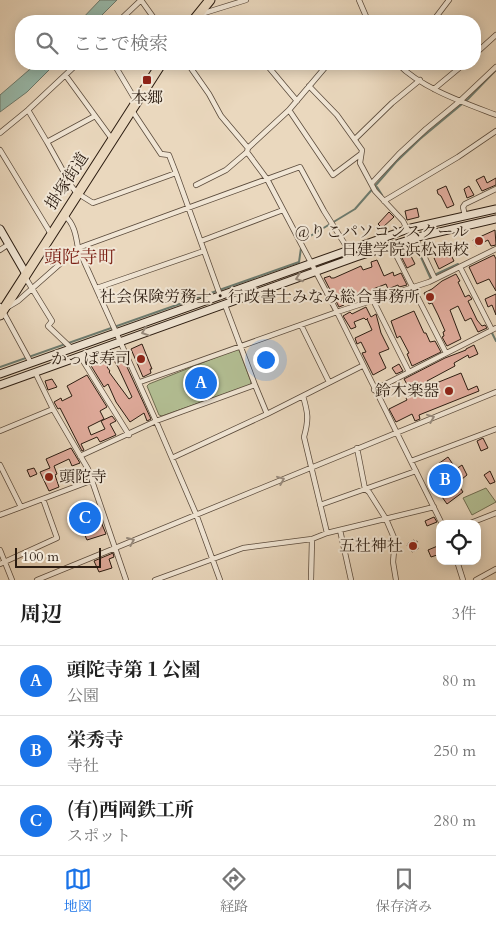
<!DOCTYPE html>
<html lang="ja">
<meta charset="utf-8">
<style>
:root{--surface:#fff;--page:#f2f2f2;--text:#222;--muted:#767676;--line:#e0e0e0;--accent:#1a73e8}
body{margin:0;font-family:Cardo,"Noto Serif JP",serif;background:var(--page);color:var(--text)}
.controls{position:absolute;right:15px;bottom:15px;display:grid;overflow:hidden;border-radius:10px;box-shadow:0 2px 12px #0003}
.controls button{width:45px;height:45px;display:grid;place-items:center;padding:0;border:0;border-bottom:1px solid var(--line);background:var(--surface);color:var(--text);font:25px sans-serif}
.scale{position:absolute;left:15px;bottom:12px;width:86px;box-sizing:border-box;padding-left:5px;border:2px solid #2b1c11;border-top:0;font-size:14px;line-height:18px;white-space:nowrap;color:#2b1c11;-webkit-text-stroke:4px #f1e6d5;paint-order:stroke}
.you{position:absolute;left:265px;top:359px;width:18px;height:18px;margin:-12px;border:4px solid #fff;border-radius:50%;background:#1a73e8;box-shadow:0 0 0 8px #1a73e833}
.badge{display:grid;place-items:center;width:32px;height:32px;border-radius:50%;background:var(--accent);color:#fff;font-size:16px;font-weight:700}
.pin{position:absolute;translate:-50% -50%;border:2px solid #fff;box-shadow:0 1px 5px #0006}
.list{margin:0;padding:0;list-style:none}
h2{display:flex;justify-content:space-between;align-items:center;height:65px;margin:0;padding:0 20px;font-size:21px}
h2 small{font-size:16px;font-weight:400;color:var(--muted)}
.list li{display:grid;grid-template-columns:32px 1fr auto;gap:15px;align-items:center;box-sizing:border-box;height:70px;padding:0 20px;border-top:1px solid var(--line)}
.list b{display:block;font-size:19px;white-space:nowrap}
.list p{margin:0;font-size:16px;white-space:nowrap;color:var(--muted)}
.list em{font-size:16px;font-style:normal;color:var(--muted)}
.icon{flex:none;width:28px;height:28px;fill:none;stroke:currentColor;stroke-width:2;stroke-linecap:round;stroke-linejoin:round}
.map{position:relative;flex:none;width:496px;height:580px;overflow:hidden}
.search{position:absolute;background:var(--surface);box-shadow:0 2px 12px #0003;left:15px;right:15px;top:15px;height:55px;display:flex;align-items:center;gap:12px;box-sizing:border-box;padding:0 18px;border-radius:20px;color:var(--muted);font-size:19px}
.sheet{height:275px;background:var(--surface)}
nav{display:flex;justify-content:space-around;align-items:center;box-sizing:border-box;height:70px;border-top:1px solid var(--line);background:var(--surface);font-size:14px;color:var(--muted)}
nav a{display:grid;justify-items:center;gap:2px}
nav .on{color:var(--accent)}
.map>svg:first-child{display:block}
.green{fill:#b3bf94;stroke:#6f6e52}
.water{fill:#98bbad;stroke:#6c7b6f}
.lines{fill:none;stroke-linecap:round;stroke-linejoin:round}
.stream{stroke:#6c7b6f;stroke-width:2}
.building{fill:#e1ac9d;stroke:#2b1c11}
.street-casing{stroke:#5b4b3c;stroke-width:6}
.secondary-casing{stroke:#2b1c11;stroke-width:9}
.highway-casing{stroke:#2b1c11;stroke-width:11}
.street{stroke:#f1e6d5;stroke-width:4.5}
.secondary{stroke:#f1e6d5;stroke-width:7}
.highway{stroke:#ead8be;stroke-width:9}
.oneway{stroke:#988b7d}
.poi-dot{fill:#8f2418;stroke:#f1e6d5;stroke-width:2}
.labels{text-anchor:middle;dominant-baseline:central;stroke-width:4;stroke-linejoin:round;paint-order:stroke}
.poi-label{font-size:16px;fill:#2b1c11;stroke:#f1e6d5;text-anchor:end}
.street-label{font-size:16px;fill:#2b1c11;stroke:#f1e6d5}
.neighbourhood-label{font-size:18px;fill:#7a1f14;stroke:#f1e6d5}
</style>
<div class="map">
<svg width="496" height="580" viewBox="0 0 496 580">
<rect width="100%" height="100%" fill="#ead8be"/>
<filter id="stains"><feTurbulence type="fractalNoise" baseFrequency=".004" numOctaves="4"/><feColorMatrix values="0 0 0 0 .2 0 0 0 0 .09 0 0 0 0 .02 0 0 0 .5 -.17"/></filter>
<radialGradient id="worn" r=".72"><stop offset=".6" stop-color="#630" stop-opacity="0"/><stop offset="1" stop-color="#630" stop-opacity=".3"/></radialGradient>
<path class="green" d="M237,349L239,350L251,382L250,385L162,416L159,415L147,386L149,384Z
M486,488L496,502L472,515L463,498Z"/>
<path class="water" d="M100,0H117L96,21H80Z
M36,64H55L27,92L0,112V95Z"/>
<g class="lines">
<path class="stream" d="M377,187L382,195
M414,242L430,277L458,264L459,266
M491,331L496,341
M0,367L299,262L302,241L355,209L396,162L420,139L468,99L496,70"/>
</g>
<path class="building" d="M484,176L487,183L496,178V185L482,191L476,180Z
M446,186L454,205L447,208L441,196L438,194L437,190Z
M469,186L474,195L467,198L464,189Z
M417,208L419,217L407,220L405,211Z
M389,212L394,217L382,228L378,224Z
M495,230L496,245L491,246L488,240L476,246L473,240Z
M449,251L454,261L439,269L434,258Z
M409,252L415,264L407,268L401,256Z
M494,255L496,259V291L489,279L477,284L469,267Z
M377,260L384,276L393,272L394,276L401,273L407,285L399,287L398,285L388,289L386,284L373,289L375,294L370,296L369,292L360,295L352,298V300L343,303L344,305L339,307L324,278L330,276L331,278H334L361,266L363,270L372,267L371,262Z
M456,274L460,281L458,282L465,297L469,295L472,299L468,301L477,320L482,326L485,325L487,328L478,332L471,318L465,321L458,306L450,310L461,339L447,346L442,337L444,336L443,332L445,331L438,315L432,303L429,304L424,293L432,289L442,281Z
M496,294V315L492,305L488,307L485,299Z
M366,307L371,317L376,314L381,333L389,349L379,353L386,368L373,375L362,353L366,352L361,342L357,344L355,338L372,330L367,319L368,318L366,320L364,318L354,322L356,327L351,329L343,316L350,312L352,314Z
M414,311L424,333H426L430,342L435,341L441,352L412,366L407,354L409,353L400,336L397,338L391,321Z
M142,344L152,369H150L151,373L143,377L131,349Z
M474,345L478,354L469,358L468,355L454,363L455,366L427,381L429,386L461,373L468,390L477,386L479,391L419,415L420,419L415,421L412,414L396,422L389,409L407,400L406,398L413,395L404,379L445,358L466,350V349Z
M120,351L123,357L121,358L127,367L151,419L147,421L144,413L130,422L116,402L108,384L104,387L90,364L105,357L110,365L107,367L110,371L109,372L129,399L132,397L118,367L113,359L116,357L115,354Z
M399,364L403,371L396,374L392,368Z
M87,375L107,407L100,411L104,419L88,427L91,435L105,429L101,421L112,416L116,421L110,424L116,435L100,442L97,437L81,444L84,450L82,451L60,408L58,409L54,402L61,398L62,401L72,396L67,386Z
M52,379L57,387L48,390L45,381Z
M483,438L488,448L481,451L477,441Z
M71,448L80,463L72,466L69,459L54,466L57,474L55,475L59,487L49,491L40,472L50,468L46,459Z
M448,457L456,469L462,465L467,475L457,483L463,492L447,504L440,494L445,490L438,481L446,475L438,464Z
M34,468L37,474L30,477L27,470Z
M490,471L495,482L490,484L484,475Z
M80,473H84L85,479L74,483L72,476Z
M88,506L93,519L99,517L106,534L87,540L74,511Z
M434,517L437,522L427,526L425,521Z
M414,540L415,542L417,541L418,549L412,552L407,545H409L408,543Z
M440,545V554L431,557L428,550Z
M113,553L114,557L109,559L112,568L99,572L94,561Z"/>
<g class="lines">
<defs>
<path id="street" d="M141,0L156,21
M359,0L368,21
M201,14L246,0
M119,21L141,0
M433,21L449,0
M475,54L496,35
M114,64L136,101
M188,64L209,94L221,116L248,148L247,152L267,179L337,312L442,524
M266,64L297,101
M398,64C421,88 465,103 496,115
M66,76L112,139
M309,86L337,115L362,150L360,163L375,191L403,221L407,229
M434,89L464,64
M131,109L161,154L169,155L176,173
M28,110L47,142L95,116
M289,110L333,175L361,154
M0,133L28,110L77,64
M355,139L392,103L420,80
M47,142L72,187L77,193L93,203L176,173L220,295
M248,148L289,110L328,64
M0,150L51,234
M372,183L399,154L426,129L460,101L496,67
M196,185L226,170L247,152
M384,201L458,157L496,131
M64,215C74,223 76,235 78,248L156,421L196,514L220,580
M465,216L463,207L465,204L496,189
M415,237L435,279
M201,241L283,210
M391,245L446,353
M0,250L9,244
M460,267L492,330
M25,277L52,321L48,326L71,348
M97,288L204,251
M373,300L409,372
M0,306L31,363
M8,307L18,301L78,248L300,167L324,211L348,249
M301,325L329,382
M80,356L129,435
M35,372L53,409L88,469L126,580
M140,382L337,312L429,282L496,249
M255,385L267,414
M374,390L496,328
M303,396C308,413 309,419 304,437L327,533L434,507
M0,431L53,409
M357,448L365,489L369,492L386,519L395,540L393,562L396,580
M80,456L156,421L255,385L225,305
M172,458L267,414L362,366
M411,461L496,429
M0,465L21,507
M320,505L416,471
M0,515L93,480
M468,524L496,513
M340,530L351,580
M0,550L12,580
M457,561L463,580
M0,564L57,538L43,499
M37,580L496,392
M155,580L243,548L312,539
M311,580L312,539L327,533
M476,580L496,569"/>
<path id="secondary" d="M0,229L26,274
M0,374L411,228L496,209
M0,385L356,257L418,237L496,219"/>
<path id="highway" d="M193,21L210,0
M0,315L161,64"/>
</defs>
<use href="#street" class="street-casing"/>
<use href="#secondary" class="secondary-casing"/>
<use href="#highway" class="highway-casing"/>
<use href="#street" class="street"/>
<use href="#secondary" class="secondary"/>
<use href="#highway" class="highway"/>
</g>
<defs><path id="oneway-chevron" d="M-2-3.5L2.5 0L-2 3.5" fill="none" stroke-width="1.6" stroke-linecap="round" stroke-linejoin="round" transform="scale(1.25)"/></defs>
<g class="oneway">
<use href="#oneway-chevron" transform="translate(299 278) rotate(160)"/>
<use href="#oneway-chevron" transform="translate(145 332) rotate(161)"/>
<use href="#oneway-chevron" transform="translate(431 418) rotate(-22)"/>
<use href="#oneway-chevron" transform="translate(281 480) rotate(-22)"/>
<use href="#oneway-chevron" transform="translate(131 541) rotate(-23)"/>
</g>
<g class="poi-dot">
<rect x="142" y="75" width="10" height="10" rx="2.5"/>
<circle cx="479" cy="241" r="5"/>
<circle cx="430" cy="297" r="5"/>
<circle cx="141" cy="359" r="5"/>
<circle cx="449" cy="391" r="5"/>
<circle cx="49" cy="477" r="5"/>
<circle cx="413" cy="546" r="5"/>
</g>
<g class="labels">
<g class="poi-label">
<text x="147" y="98" text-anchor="middle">本郷</text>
<text x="469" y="232">@りこパソコンスクール<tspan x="469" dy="18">日建学院浜松南校</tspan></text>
<text x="420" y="297">社会保険労務士・行政書士みなみ総合事務所</text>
<text x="131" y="359">かっぱ寿司</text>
<text x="439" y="391">鈴木楽器</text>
<text x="59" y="477" text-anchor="start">頭陀寺</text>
<text x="403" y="546">五社神社</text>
</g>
<g class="street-label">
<text transform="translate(67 181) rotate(-57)">掛塚街道</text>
</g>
<g class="neighbourhood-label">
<text x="80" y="257">頭陀寺町</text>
</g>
</g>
<rect width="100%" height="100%" filter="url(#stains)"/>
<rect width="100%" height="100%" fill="url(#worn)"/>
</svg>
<div class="controls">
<button><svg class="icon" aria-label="locate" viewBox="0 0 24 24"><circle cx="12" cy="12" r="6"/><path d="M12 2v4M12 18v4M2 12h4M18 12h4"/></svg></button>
</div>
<div class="scale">100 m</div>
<div class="you"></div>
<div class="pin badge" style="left:201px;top:383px">A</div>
<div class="pin badge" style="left:445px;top:480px">B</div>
<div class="pin badge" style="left:85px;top:518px">C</div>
<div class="search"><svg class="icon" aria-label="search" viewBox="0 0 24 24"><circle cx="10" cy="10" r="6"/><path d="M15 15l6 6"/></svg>ここで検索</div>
</div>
<section class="sheet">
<h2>周辺<small>3件</small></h2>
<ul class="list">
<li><span class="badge">A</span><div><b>頭陀寺第１公園</b><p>公園</p></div><em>80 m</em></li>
<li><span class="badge">B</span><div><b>栄秀寺</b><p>寺社</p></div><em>250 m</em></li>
<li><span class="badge">C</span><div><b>(有)西岡鉄工所</b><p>スポット</p></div><em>280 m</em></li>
</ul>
</section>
<nav>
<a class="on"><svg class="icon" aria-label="map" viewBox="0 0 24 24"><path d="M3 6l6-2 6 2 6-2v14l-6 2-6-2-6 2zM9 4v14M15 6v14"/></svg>地図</a>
<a><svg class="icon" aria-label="directions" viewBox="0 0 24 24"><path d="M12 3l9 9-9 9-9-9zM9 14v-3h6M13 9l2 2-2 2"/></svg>経路</a>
<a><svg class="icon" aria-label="saved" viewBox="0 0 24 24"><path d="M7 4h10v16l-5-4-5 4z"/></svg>保存済み</a>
</nav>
